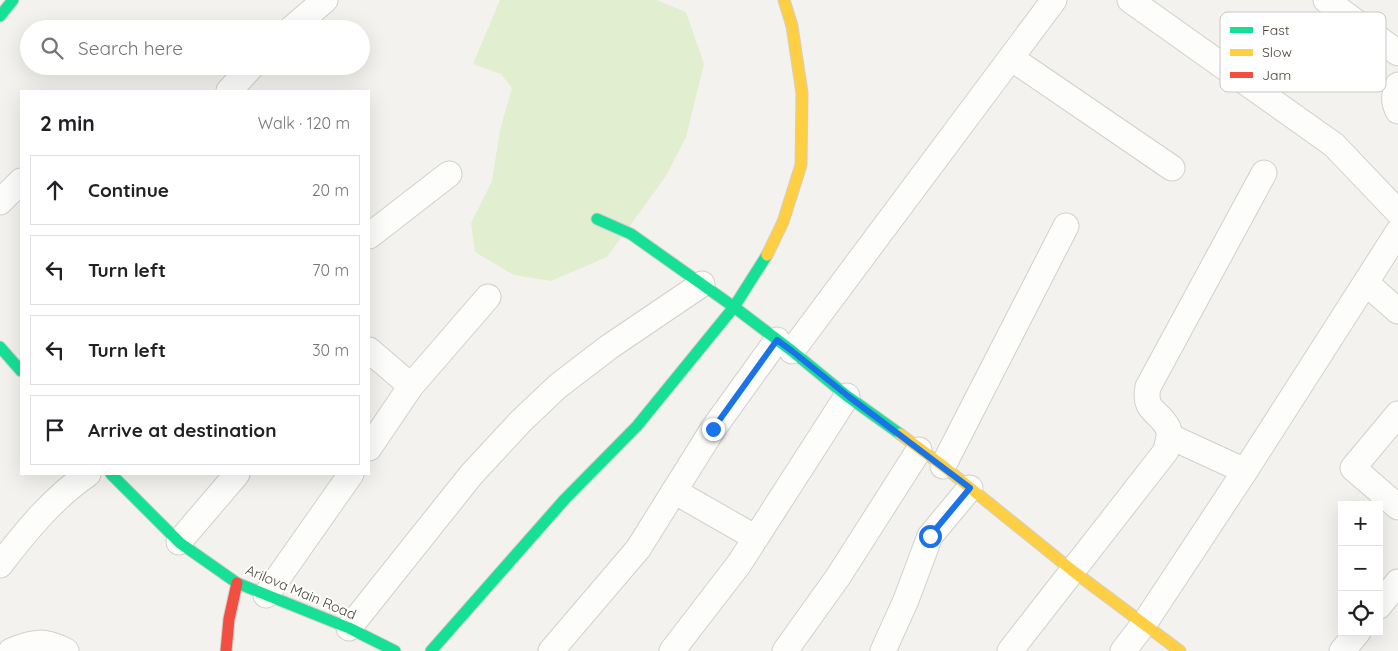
<!DOCTYPE html>
<meta charset="utf-8">
<style>
:root{--surface:#fff;--page:#f6f6f6;--text:#202124;--muted:#757577;--line:#e0e0e0}
body{margin:0;font-family:Quicksand,sans-serif;background:var(--page);color:var(--text)}
.controls{position:absolute;right:15px;bottom:15px;display:grid;overflow:hidden;border-radius:0px;box-shadow:0 5px 20px #0002}
.controls button{width:45px;height:45px;display:grid;place-items:center;padding:0;border:0;border-bottom:1px solid var(--line);background:var(--surface);color:var(--text);font:25px sans-serif}
.stop{position:absolute;width:15px;height:15px;margin:-11px;border:4px solid #1a73e8;border-radius:50%;background:#fff}
.stop.end{background:#1a73e8;border-color:#fff;box-shadow:0 1px 5px #0008}
.list{margin:0;padding:0;list-style:none}
h2{display:flex;justify-content:space-between;align-items:center;height:65px;margin:0;padding:0 20px;font-size:21px}
h2 small{font-size:16px;font-weight:400;color:var(--muted)}
.list li{display:grid;grid-template-columns:32px 1fr auto;gap:15px;align-items:center;box-sizing:border-box;height:70px;margin:0 10px 10px;padding:0 10px;border:1px solid var(--line);border-radius:0px}
.list b{display:block;font-size:19px;white-space:nowrap}
.list em{font-size:16px;font-style:normal;color:var(--muted)}
.icon{flex:none;width:28px;height:28px;fill:none;stroke:currentColor;stroke-width:2;stroke-linecap:round;stroke-linejoin:round}
.map{position:relative;flex:none;width:1398px;height:651px;overflow:hidden}
.search{position:absolute;background:var(--surface);box-shadow:0 5px 20px #0002;left:20px;top:20px;width:350px;height:55px;display:flex;align-items:center;gap:12px;box-sizing:border-box;padding:0 18px;border-radius:28px;color:var(--muted);font-size:19px}
.panel{position:absolute;background:var(--surface);box-shadow:0 5px 20px #0002;left:20px;top:90px;width:350px;height:385px;border-radius:0px}
.map>svg:first-child{display:block}
.green{fill:#e1eecf}
.lines{fill:none;stroke-linecap:round;stroke-linejoin:round}
.street-casing{stroke:#d2d0cb;stroke-width:27}
.fast-casing{stroke:#d3cfc5;stroke-width:13}
.slow-casing{stroke:#d3cfc5;stroke-width:13}
.jam-casing{stroke:#d3cfc5;stroke-width:13}
.street{stroke:#fdfdfc;stroke-width:25}
.fast{stroke:#16e098;stroke-width:11}
.slow{stroke:#ffcf43;stroke-width:11}
.jam{stroke:#f24e42;stroke-width:11}
.route{stroke:#1a73e8;stroke-width:6}
.labels{text-anchor:middle;dominant-baseline:central;stroke-width:4;stroke-linejoin:round;paint-order:stroke}
.street-label{font-size:14px;fill:#4b4439;stroke:#fff}
.key{fill:#fff;stroke:#c9c7c4;stroke-width:1}
.key-label{font-size:14px;fill:#4b4439}
</style>
<div class="map">
<svg width="1398" height="651" viewBox="0 0 1398 651">
<rect width="100%" height="100%" fill="#f4f2ee"/>
<path class="green" d="M500,0H657L686,12L704,64L686,137L666,176L607,257L551,281L514,275L475,252L471,223L492,181L500,130L512,88L501,74L473,64Z"/>
<g class="lines">
<defs>
<path id="street" d="M1130,0L1334,145L1398,212
M1326,0L1398,53
M291,29L325,0
M1011,58L1172,168
M1398,85C1394,95 1393,101 1398,111
M229,91L252,66
M0,202L21,181
M369,236L449,174
M1366,283L1398,311
M369,350L411,386
M792,351L1054,0
M1398,414L1353,468L1398,507
M1169,436L1245,471
M369,448L411,386L488,297
M943,466L1066,226
M674,491L756,538
M179,542L237,474
M0,565C25,532 53,498 88,474
M266,595L351,474
M1379,606L1398,582
M349,628L471,475L520,422L558,386L609,347L702,284
M11,651C34,641 44,640 66,651
M551,651L638,549L713,429L777,340
M672,651L739,564L847,396
M785,651L838,577L919,450
M883,651L906,600L930,536L970,488
M1010,651L1166,451C1167,444 1171,434 1168,428C1159,410 1143,412 1148,387L1264,173
M1123,651L1144,624L1245,471L1398,232
M1342,651L1358,632"/>
<path id="fast" d="M0,16L13,0
M597,219L631,234L734,307L792,351L847,396L900,434
M0,347L21,371
M111,474L180,543L237,583L349,628L395,651
M431,651L565,499L637,426L734,307L767,255"/>
<path id="slow" d="M767,255L783,222L801,165L802,93L792,26L784,0
M900,434L943,466L1073,571L1180,651"/>
<path id="jam" d="M226,651L229,619L237,583"/>
</defs>
<use href="#street" class="street-casing"/>
<use href="#fast" class="fast-casing"/>
<use href="#slow" class="slow-casing"/>
<use href="#jam" class="jam-casing"/>
<use href="#street" class="street"/>
<use href="#fast" class="fast"/>
<use href="#slow" class="slow"/>
<use href="#jam" class="jam"/>
</g>
<g class="lines">
<path class="route" d="M713,429L777,340L792,351L848,396L970,488L930,536"/>
</g>
<g class="labels">
<g class="street-label">
<text transform="translate(301 592) rotate(23)">Arilova Main Road</text>
</g>
</g>
<rect x="1220" y="12" width="166" height="80" rx="8" class="key"/>
<rect x="1230" y="27" width="23" height="6" fill="#16e098"/>
<rect x="1230" y="49" width="23" height="7" fill="#ffcf43"/>
<rect x="1230" y="72" width="23" height="6" fill="#f24e42"/>
<g class="key-label">
<text x="1262" y="35">Fast</text>
<text x="1262" y="57">Slow</text>
<text x="1262" y="80">Jam</text>
</g>
</svg>
<div class="controls">
<button>+</button>
<button>−</button>
<button><svg class="icon" aria-label="locate" viewBox="0 0 24 24"><circle cx="12" cy="12" r="6"/><path d="M12 2v4M12 18v4M2 12h4M18 12h4"/></svg></button>
</div>
<div class="stop" style="left:930px;top:536px"></div>
<div class="stop end" style="left:713px;top:429px"></div>
<div class="search"><svg class="icon" aria-label="search" viewBox="0 0 24 24"><circle cx="10" cy="10" r="6"/><path d="M15 15l6 6"/></svg>Search here</div>
<section class="panel">
<h2>2 min<small>Walk · 120 m</small></h2>
<ul class="list">
<li><svg class="icon" aria-label="ahead" viewBox="0 0 24 24"><path d="M12 20V5M6 11l6-6 6 6"/></svg><div><b>Continue</b></div><em>20 m</em></li>
<li><svg class="icon" aria-label="left" viewBox="0 0 24 24"><path d="M17 20v-9H6M10 6l-5 5 5 5"/></svg><div><b>Turn left</b></div><em>70 m</em></li>
<li><svg class="icon" aria-label="left" viewBox="0 0 24 24"><path d="M17 20v-9H6M10 6l-5 5 5 5"/></svg><div><b>Turn left</b></div><em>30 m</em></li>
<li><svg class="icon" aria-label="arrive" viewBox="0 0 24 24"><path d="M6 21V4h12l-3 4 3 4H6"/></svg><div><b>Arrive at destination</b></div></li>
</ul>
</section>
</div>
